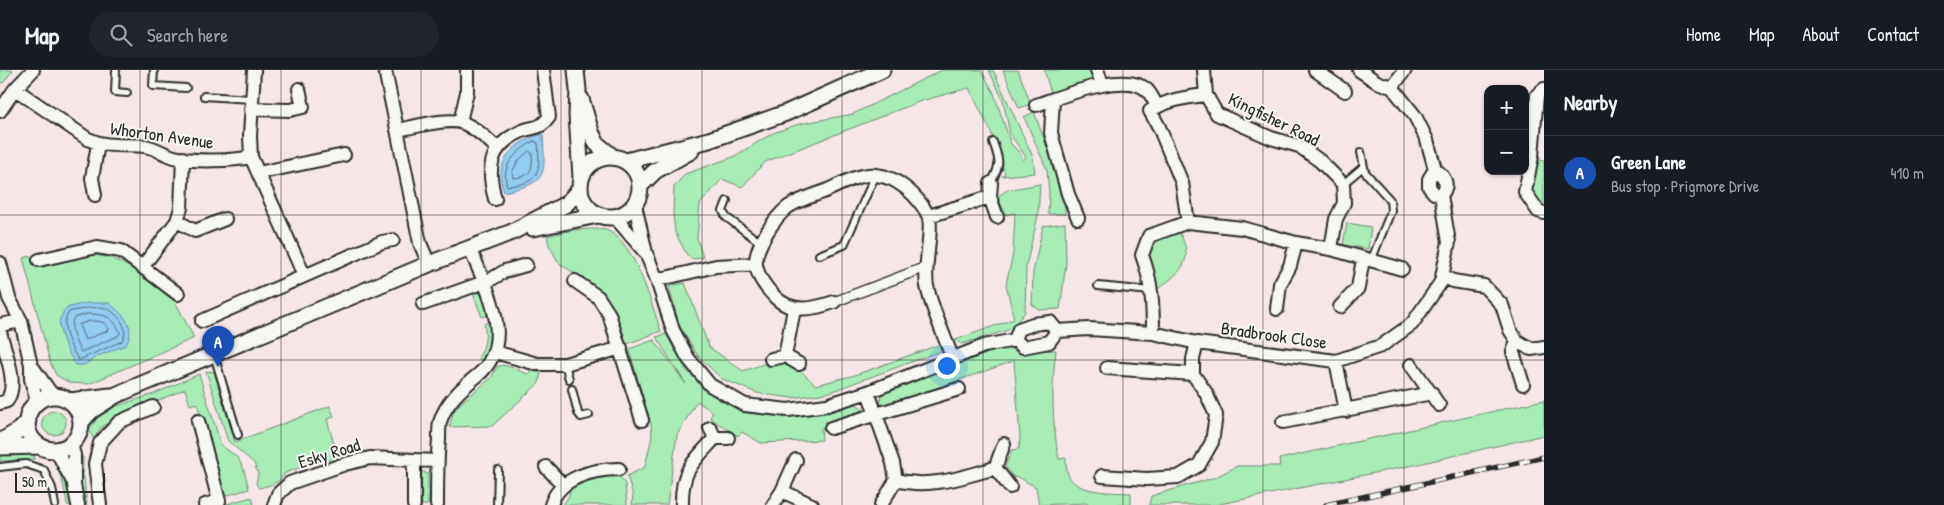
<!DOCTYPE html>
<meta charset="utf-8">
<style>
:root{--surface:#171b24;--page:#20242c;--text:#f1f3f6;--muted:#9ea1a6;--line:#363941;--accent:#b45309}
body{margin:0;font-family:"Patrick Hand",sans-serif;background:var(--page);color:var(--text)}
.controls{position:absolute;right:15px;top:15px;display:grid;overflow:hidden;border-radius:10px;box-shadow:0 1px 4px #0004}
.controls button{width:45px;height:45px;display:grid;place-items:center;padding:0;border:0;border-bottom:1px solid var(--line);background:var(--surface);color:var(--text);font:25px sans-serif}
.scale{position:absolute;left:15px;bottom:12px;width:90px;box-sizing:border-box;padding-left:5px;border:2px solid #2b2b2b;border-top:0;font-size:14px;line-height:18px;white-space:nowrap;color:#2b2b2b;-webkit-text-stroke:4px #f6f6f2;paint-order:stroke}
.you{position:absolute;left:946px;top:295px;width:18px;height:18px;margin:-12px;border:4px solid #fff;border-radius:50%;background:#1a73e8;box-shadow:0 0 0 8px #1a73e833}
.badge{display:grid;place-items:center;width:32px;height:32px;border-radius:50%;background:var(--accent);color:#fff;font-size:16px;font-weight:700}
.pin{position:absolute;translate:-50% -41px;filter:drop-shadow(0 1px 2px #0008)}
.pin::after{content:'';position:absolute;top:26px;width:18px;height:15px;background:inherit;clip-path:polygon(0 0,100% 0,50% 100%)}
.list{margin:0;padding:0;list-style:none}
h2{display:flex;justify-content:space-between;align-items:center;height:65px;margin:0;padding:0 20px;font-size:21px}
h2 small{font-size:16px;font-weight:400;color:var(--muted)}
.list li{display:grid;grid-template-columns:32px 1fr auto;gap:15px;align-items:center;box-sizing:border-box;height:75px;padding:0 20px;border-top:1px solid var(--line)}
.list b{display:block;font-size:19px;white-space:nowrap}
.list p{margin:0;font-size:16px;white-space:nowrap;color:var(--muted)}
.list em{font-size:16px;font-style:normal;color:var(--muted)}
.icon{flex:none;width:28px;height:28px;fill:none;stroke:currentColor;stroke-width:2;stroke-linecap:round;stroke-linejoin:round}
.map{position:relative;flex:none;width:1544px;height:435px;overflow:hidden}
header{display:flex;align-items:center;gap:30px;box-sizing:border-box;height:70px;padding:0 25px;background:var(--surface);border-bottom:1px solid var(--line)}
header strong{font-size:24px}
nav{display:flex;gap:28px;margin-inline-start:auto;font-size:18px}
.search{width:350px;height:45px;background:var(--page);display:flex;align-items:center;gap:12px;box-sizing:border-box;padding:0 18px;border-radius:28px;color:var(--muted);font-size:19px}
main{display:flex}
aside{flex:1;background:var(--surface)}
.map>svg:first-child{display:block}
.green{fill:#a8edb8;stroke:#6a8c72}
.water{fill:#91ccf1;stroke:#688ca2}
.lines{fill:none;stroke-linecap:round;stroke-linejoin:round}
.shore{stroke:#546b7a;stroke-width:1}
.service-casing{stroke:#2b2b2b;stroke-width:10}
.pedestrian-casing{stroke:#2b2b2b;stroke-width:12}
.minor-casing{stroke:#2b2b2b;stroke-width:16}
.tertiary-casing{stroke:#2b2b2b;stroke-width:19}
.service{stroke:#f6f6f2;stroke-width:6}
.pedestrian{stroke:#f6f6f2;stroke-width:9}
.minor{stroke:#f6f6f2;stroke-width:12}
.tertiary{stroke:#f6f6f2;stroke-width:15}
.rail-casing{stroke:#2b2b2b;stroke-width:5.5}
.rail{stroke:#f6f6f2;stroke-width:4;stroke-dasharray:11;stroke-linecap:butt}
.grid{fill:none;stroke:#2b2b2b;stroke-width:1;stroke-opacity:0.55}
.labels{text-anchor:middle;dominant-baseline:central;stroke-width:4;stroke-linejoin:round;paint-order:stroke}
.street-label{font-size:18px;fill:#2b2b2b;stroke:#f6f6f2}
</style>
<header>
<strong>Map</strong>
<div class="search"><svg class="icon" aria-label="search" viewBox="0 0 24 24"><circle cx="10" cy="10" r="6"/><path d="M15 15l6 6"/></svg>Search here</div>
<nav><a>Home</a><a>Map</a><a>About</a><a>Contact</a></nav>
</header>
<main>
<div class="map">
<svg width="1544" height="435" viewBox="0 0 1544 435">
<rect width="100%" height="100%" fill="#f7e6e8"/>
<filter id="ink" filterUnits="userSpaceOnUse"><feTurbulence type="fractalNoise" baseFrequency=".02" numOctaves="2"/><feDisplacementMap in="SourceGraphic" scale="10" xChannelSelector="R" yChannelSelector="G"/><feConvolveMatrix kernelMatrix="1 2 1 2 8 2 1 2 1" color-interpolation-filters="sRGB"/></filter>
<g filter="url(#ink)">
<path class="green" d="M0,0H13L3,13L0,12Z
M942,0H981L993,21L1011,74L1020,83L1023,90L1026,87L1010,64L1003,30L989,0H993L1033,87L1035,103L1002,106L1005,104L991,62L969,18L921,31L765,92L742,117L722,109L700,134L697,168L703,188L692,189L687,185L675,162L673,144L674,117L685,104L733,87L773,63L799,54L853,44Z
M1003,0H1018L1031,34L1019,38Z
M1044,0H1094L1097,11L1052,26Z
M1034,42L1065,126V144H1048L1049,123L1047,100L1024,47Z
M1534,89L1544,91V140L1528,121Z
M1040,114L1038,146L1026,196L1025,242L1011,259L962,274L955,270L1014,249L1006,214L1013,184L1015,143L1006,145L997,127L1007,120Z
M1065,153L1066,193L1060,239L1039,240L1032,234L1033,202L1043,156Z
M1347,153L1371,157L1368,179L1343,175Z
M573,160C583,160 598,157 608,161C635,172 651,234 661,261L627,274L619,251L601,221L559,193L549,175L547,166Z
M1179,162C1197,192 1178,204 1155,221L1146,185L1152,169Z
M86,184L108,187L130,197L175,231L194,268L89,314L70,313L56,305L50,292L23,188L31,186L35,197Z
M685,213L709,277L743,301C753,298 773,289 783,291C793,292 808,308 816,315L855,305L941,274V281L827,323L791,328L757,323L722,309L698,286L679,255L669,216Z
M479,219L489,245L482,247L472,221Z
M491,251V280L484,292L478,288C485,277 487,267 484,254Z
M666,264L687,301L721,331L747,343L783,347L818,344L854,333L868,342L821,358L822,370L761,373L742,362L738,366L710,348L713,342L697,331L677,365L667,435H632L633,425L627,406L645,397L652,366L651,354L629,279L654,270L686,314L656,267Z
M1008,276L1016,282L1056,280C1051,317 1052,353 1059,389L1066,388C1066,393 1066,399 1068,404C1074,424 1114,422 1131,423V435H1087V433L1039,435L1036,417L1020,408L1013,407L1005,396L1012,380L1019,379L1020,367L1014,291L881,337L880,323Z
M503,295C513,297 519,301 528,304L533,301L541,303L539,313L492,356L449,357L454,341L462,332L491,308L497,297Z
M206,301L214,302L235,372L330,336L334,347L327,349L338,389L331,392L325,388L285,403C279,414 271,415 259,418L256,414L258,404L254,393L228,371Z
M199,304L221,375L238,388L244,400L249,419L225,426L197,333L190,335L185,319L134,341L131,340L112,348L111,351L100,358L94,370L89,360L97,348L114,337L154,324Z
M1544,330V365L1414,395L1215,435H1149L1151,426L1216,407L1237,396H1280L1279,389Z
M42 353a12 12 0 1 1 24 0a12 12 0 1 1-24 0Z
M33,383L35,389L0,391V385Z
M78,386L83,387V400L87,435H82L78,398Z
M59,394L65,404L71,435H67C65,421 63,409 56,397Z
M419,400L428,404V435H418Z
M614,405L621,408L625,414L627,435H563L569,426L570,419L589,411Z
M252,427L254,435H225L227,434Z"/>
<path class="water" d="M543,64C545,107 549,112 504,122C492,93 515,70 543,64Z
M87,233H109C123,245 137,255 126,275L98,286L84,295H76C69,286 57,260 60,249C61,246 64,241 66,238Z"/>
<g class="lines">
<path class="shore" d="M534,71L538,73C540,101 541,114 507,116C500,95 518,80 534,71Z
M529,81L532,83C533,100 531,107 513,108L512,102L518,91Z
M88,238C94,238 103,236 108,239C119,245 130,259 122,271L79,290C73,284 64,262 65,253C65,249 67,246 69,242Z
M88,244C104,244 114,246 120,263L118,266L81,282C76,274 68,257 74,248Z
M90,251C98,251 107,251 109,260L85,270L79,255Z"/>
<defs>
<path id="service" d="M116,0L115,22L127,23
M154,0L153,16L186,18
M204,26L251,29
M1361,82L1365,102L1390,130L1391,141L1371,191
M991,113C1001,95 1000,91 993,72
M1343,114L1363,97
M727,131L723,141L726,147L761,173
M819,185L844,175L876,104
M1098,216L1151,221
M214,285L238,365
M565,294L569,309
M572,319L578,343L581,347L589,345
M0,397L26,394L44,400L52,418L55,435
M497,435L498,400"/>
<path id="pedestrian" d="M834,232L926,197"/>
<path id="minor" d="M254,0L250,66L251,87L304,205
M385,0L420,173L429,194
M1097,0L1102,14
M1204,0L1206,25L1217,44L1271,68L1299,76L1320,91L1343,114L1344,133L1336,149L1331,179
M1315,0L1345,21
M1359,0L1377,12L1392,17L1415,46L1427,70L1435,99L1429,109V117L1434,123L1441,125
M1392,17L1405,0
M15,19L88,69C107,78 125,74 145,76C156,78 164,84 174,87C190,92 234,91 251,87
M1544,19L1537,25L1532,86L1525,122L1538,141L1544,143
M1053,30L1051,63L1068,124L1078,148
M1036,35C1061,27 1125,0 1147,20C1151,24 1154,31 1157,36
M251,39L290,40L303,37L299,19
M0,41L15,19L33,0
M460,52L467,22V0
M397,60C414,57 448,47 463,53C476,58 487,69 497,78
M1435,99C1445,107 1450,115 1441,125
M258,103L344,85
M991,113L990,127L997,147
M95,125L92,108L98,74
M495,129C486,97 490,75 522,61C537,55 538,61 549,47L543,0
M635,135L646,183L657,210L673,260L688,288L710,315L745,335L788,340L827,335L868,322L984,276L1015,270
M929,146L990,127
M615,147L644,181
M177,151L195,161L225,149
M1188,152L1182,113L1159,57L1150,41C1166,30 1187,27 1206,25
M39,190L97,177L121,181L178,224
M0,193L9,228L21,251L31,295V309L37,332
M143,196L177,151L181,138L183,88
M1442,206L1453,211L1484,216L1502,235L1510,260L1517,271L1531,279L1544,277
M657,210L716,196L756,194
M575,211L598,227L609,244L642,350
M834,232C814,239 792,244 775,227C766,218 758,208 756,195C754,178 775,147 788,137C799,129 817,125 830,119C843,113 861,103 876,105C898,107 918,126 928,145C934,157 923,198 927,216C931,237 945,267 952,287
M423,234L490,210L505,201L526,195
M1340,237L1358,218L1363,189
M1277,239L1280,214L1290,196L1296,173
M202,251L382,172L393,170
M0,255L21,251
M1057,261L1089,259L1153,263L1197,273L1336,291L1381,276L1412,254L1441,212L1449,172L1441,125
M0,262C5,283 19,312 7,331L0,333
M1153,263C1153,234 1152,212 1142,185L1149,166L1188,152L1242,158L1296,173L1331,179L1402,199
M1015,270L1019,259L1033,254L1050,252L1057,261
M1015,270L1023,277L1049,272L1057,261
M1517,271L1513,282L1523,314
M495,282L537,294H565L621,278
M785,286L794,239
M771,289L785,286L799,294
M1336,291L1346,341
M31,295L53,326
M1411,295L1439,335
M1107,298L1193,304
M868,322L893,393L896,410L881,435
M198,351L219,431L205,435
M1283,352L1432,323
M710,358L715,368H728
M831,358L959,319
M71,374L74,385V415L78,435
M1004,374L995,398L1010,417
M56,380L72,410
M546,397L563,415
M1102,406L1147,409L1178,407L1199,395L1212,372L1216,345L1206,323L1193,304V289L1197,273
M896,410C930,419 963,407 995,398
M782,421L812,435
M100,435L95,394L100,373L119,352L153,337
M274,435L278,424L290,413L345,394L370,388L437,391
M414,435V390
M437,435C437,413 437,392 439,370C439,364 439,357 440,352C446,332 462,318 478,305C517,272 486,217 470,179
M551,435C559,407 594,399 619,399
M682,435C681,400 693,392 715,368
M773,435L782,421L796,390"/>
<path id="tertiary" d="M576,0L578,20L577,45L581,108
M581,29L591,62L597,74L613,87
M580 117a30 30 0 1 1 60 0a30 30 0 1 1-60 0Z
M626,91L709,70L786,43L882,0
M641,115L655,101L691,81
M533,158L598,145
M27 353a27 27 0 1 1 54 0a27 27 0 1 1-54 0Z
M70,331L110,326
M81,352L91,341L116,325L429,194L512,162L566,134L580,119
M0,372L18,361L28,351
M0,377L40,376"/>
</defs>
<use href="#service" class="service-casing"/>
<use href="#pedestrian" class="pedestrian-casing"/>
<use href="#minor" class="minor-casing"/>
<use href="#tertiary" class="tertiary-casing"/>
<use href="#service" class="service"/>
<use href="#pedestrian" class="pedestrian"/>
<use href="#minor" class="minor"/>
<use href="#tertiary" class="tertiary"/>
<defs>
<path id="rail" d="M1326,435L1544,387"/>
</defs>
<use href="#rail" class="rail-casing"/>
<use href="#rail" class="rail"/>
</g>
</g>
<path class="grid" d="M140,0V435M281,0V435M421,0V435M561,0V435M702,0V435M842,0V435M983,0V435M1123,0V435M1263,0V435M1404,0V435M0,145H1544M0,290H1544"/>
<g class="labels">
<g class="street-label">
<text transform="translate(1274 49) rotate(26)">Kingfisher Road</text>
<text transform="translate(162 65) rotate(8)">Whorton Avenue</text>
<text transform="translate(1274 265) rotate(8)">Bradbrook Close</text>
<text transform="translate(329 383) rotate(-17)">Esky Road</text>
</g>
</g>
</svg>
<div class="controls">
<button>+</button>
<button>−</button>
</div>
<div class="scale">50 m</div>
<div class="you"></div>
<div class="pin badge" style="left:218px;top:297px;background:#1a4fb4">A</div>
</div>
<aside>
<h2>Nearby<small></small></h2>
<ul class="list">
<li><span class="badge" style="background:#1a4fb4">A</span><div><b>Green Lane</b><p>Bus stop · Prigmore Drive</p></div><em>410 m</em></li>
</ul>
</aside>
</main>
